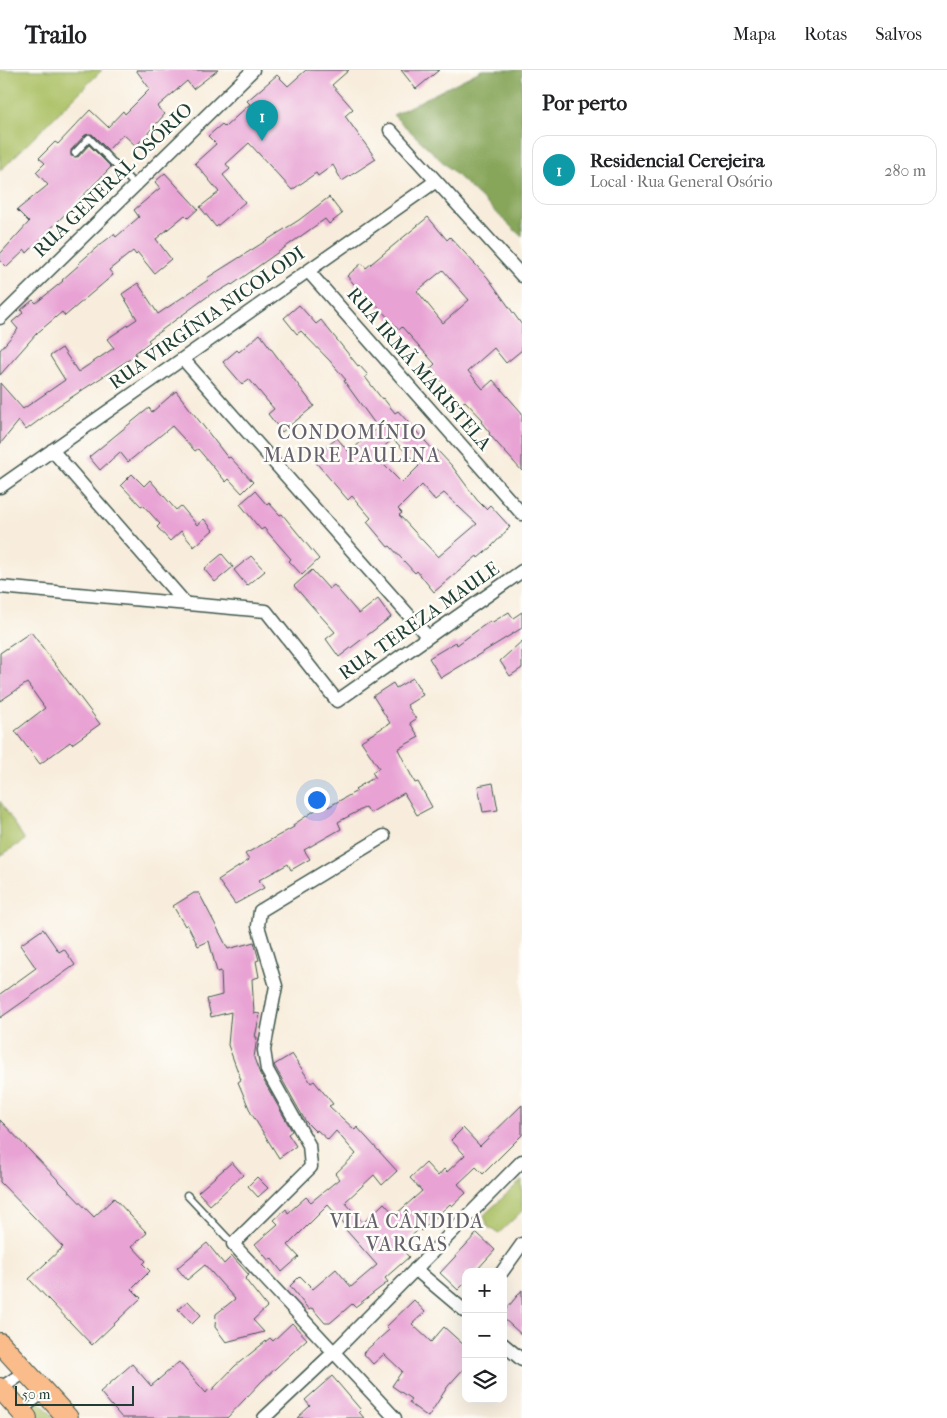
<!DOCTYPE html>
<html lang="pt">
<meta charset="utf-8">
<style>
:root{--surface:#fff;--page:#f2f2f2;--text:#202124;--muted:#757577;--line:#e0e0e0;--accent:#1f6fb2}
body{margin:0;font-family:"IM FELL French Canon",serif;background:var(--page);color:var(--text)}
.controls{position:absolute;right:15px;bottom:15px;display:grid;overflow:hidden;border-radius:10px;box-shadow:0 5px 20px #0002}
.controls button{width:45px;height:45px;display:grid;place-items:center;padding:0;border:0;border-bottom:1px solid var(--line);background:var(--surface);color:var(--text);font:25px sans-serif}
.scale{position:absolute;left:15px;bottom:12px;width:119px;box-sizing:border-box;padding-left:5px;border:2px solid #1f3d34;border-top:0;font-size:14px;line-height:18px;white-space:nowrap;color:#1f3d34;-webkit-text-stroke:4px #fdfcf7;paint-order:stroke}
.you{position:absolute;left:316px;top:729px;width:18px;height:18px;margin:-12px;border:4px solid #fff;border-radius:50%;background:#1a73e8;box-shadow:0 0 0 8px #1a73e833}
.badge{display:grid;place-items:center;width:32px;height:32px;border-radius:50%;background:var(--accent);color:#fff;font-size:16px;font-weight:700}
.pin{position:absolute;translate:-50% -41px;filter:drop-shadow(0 1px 2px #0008)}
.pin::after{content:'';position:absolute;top:26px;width:18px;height:15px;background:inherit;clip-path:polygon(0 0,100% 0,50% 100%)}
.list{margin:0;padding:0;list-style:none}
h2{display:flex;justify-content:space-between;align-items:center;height:65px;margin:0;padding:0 20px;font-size:21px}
h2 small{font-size:16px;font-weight:400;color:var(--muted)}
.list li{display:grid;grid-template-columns:32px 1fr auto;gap:15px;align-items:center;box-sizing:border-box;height:70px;margin:0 10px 10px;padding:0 10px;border:1px solid var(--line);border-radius:15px}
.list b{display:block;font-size:19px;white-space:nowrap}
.list p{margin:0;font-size:16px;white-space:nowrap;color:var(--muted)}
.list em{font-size:16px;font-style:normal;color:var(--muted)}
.icon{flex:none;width:28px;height:28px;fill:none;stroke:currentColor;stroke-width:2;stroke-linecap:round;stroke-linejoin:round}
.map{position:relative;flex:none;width:522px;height:1348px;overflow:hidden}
header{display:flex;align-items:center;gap:30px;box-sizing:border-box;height:70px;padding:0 25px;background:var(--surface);border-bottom:1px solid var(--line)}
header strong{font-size:24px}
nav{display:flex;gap:28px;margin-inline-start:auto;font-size:18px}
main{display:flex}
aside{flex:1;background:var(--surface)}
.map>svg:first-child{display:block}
.green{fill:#aac064;stroke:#647e4c}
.forest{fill:#87a65a;stroke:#537247}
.building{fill:#e8a3d4;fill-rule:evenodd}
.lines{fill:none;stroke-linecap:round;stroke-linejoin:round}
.lane-casing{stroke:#40574d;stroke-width:9}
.street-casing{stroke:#40574d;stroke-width:15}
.primary-casing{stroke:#40574d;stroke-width:22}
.lane{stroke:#fff;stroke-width:6}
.street{stroke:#fff;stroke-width:12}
.primary{stroke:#f9bc8a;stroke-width:20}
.labels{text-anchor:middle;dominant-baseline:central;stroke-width:5;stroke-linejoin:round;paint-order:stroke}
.street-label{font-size:19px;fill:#1f3d34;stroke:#fdfcf7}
.neighbourhood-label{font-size:20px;letter-spacing:1px;fill:#65616c;stroke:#fdfcf7}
</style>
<header>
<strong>Trailo</strong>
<nav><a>Mapa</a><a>Rotas</a><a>Salvos</a></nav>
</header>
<main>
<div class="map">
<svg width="522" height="1348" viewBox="0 0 522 1348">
<rect width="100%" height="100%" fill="#fdfcf7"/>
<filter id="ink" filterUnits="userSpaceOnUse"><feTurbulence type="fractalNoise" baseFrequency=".02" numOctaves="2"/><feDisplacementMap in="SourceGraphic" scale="10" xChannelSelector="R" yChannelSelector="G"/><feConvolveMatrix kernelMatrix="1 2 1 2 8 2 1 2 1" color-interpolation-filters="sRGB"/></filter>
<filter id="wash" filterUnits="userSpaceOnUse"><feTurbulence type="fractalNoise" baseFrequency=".0096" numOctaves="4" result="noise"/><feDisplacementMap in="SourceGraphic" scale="20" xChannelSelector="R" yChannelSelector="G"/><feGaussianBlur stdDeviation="1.12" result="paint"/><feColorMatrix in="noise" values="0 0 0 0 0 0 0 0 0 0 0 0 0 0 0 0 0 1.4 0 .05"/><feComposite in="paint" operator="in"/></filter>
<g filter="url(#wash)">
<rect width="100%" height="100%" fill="#f8eddc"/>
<path class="green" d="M0,0H102L0,101Z
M0,731L25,770L0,786Z
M522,1110V1141L499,1163L488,1157L484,1145Z
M27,1322L32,1324L55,1348H40L22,1327L23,1323Z"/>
<path class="forest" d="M482,0H522V167L393,45Z"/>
<g id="blocks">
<path class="building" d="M136,0H218L193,19L187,11L157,37L165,44L136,76L123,64L108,80L92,64L85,65L71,80V86L78,87L89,75L111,97L27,183L25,180L7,197L0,190V184L29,152L17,140L48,115L36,102L45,93L39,88L55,72L58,74L90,40L108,57L123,41L125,44L150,19Z
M306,0H349L332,15L353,39L345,46L376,89L342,111L333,95L318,106L316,103L292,120L249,73L226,94L230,99L223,105L245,132L216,157L200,137L219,122L195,93L216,74L208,66L222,54L225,57L250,34L247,31L277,5L288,16Z
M401,0H439L416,19Z
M165,103L198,139L188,148L185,145L156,169L171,189L154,203L138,183L136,185L133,181L109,200L113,205L65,246L62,242L36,264L0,305V280L18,259L12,252L23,243L21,240L33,230L36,233L63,211L62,210L79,195L78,194L96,178L114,164L116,167L139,147L134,140L160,118L155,112Z
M329,127L342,144L329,154L325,149L232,215L231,214L216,223L215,221L148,270L150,272L135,283L136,285L58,336L26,360L19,351L0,374V313L23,339L65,310L50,286L62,278L78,302L114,278L107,269L137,249L122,224L138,213L158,244L208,210L207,208L299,150Z
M428,147L447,170L450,167L488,208L522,255V280L506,293L494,278L468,301L483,319L493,310L522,343V401L489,364L490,363L481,352L483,350L465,331L461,334L430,299L435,294L402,257L399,260L373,231L370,233L347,206L362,193L366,198ZM443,200L469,230L443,253L417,221Z
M299,235L316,254L321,250L358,296L359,295L368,305L365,307L382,329L383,328L395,343L398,341L435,382L437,380L452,396L477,430L486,439L490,435L510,457L491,477L478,488L477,486L434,522L417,501L415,503L390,476L388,477L367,452L371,448L352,426L348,430L313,389L337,368L349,382L378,358L344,311L346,310L330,291L301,261L297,264L284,248ZM393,369L419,396L402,413L374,385ZM422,415L435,430L444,423L477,454L438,487L399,445L402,443L398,439Z
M260,264L314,336L282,362L268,344L274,339L249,309L242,314L223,292L237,280L239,282Z
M176,321L228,388L230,387L253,412L242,423L229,409L226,412L198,379L195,381L172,356L128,392L120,382L100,400L89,387L149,338L152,342Z
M132,404L144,416L150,410L176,440L181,436L197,455L204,449L213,460L194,477L181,461L170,471L157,457L160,454L143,435L141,436L121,415Z
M255,421L267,435L269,433L280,445L282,444L319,489L302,505L289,491L291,489L264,458L261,460L240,434Z
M222,484L233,497L215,512L204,499Z
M251,486L265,501L247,516L234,500Z
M312,500L329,519L334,515L359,544L378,529L391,547L339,587L326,569L335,562L294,516Z
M509,542L513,548L522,542V558L441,608L429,588L456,572L457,575L490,551L491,553Z
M31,562L100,654L72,674L70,672L40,694L15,661L45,638L27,613L0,631V583Z
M522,571V598L510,606L500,591Z
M413,608L423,625L407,635L416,649L410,653L419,667L398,679L415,713L418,712L432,737L417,745L404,723L370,743L366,737L338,752L341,759L304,780L310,789L291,800L288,794L259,810L264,818L235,834L218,810L249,790L245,784L294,757L293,755L326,733L328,737L357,721L355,719L375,707L372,702L379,698L361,671L390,653L373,626L393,613L396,618Z
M493,713L498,740L483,742L478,716Z
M194,823H199L228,879L254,872L259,890L256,891L259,907L252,909L254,943L260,944L255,967H257L254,988L260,1004L292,1061L288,1064L296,1076L279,1088L251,1043L238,1012L241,1010L228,975L231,942L211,947L207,929L222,925L221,901L217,902L209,871L198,876L187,854L185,856L173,836Z
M43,859L59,882L64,879L75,895L0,948V924L36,898L20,875Z
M292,984L311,1013L314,1011L333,1034L329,1036L355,1060L357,1057L397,1101L382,1115L374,1105L345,1132L363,1153L384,1133L395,1145L422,1121L410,1108L426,1093L438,1106L444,1099L447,1102L465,1085L451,1070L463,1058L480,1076L522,1035V1065L483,1104L476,1097L458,1114L466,1123L452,1136L450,1134L421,1161L419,1159L400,1177L409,1187L385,1208L388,1212L355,1237L352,1234L330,1253H325L312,1238L309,1240L290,1216L300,1206L313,1219L336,1199L351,1217L377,1195L346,1160L348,1158L328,1135L288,1175L299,1187L282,1202L271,1188L269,1191L255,1174L278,1154L274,1150L286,1139L288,1143L306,1127L311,1132L339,1109L335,1104L356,1084L336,1061L328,1070L317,1060L316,1062L306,1052L275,997L274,995Z
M0,1050L94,1147L114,1128L147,1163L132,1176L146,1191L143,1194L150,1201L132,1219L141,1228L92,1275L29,1209L63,1177L0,1112Z
M232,1092L243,1105L210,1135L198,1122Z
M257,1107L268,1118L258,1127L248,1116Z
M477,1163L495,1180L475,1202H466V1212L458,1220L440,1203Z
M207,1173L224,1194L232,1186L249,1205L245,1209L267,1237L253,1250L264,1262L226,1272L215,1257L216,1244L235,1229L205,1195L187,1210L177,1198Z
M522,1220V1265L503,1248V1243Z
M414,1230L425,1242L412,1254L431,1272L444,1257L466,1277V1296L448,1316L428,1347L409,1333L411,1329L392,1316L402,1301L384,1284L373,1294L363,1283L389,1260L386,1257Z
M188,1231L201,1245L192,1254L178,1239Z
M292,1253L307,1269L262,1311L227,1348H122L100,1322L132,1294L151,1316L179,1292L206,1323L209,1319L211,1321L235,1296L270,1268L273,1271Z
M332,1306L361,1340L359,1342L364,1348H297L310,1336L305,1330Z"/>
</g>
</g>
<g filter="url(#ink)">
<use href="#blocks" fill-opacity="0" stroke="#40574d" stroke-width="1"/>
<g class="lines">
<defs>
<path id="lane" d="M75,83L89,68L135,115
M187,1125L233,1174
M24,1341L43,1326"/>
<path id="street" d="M390,60L522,206
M308,201L522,444
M0,248L253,0
M183,289L428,567
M52,380L186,534
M0,417L436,111
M0,517L266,541L337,631L522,501
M384,766L260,841L258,856L276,916L264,980L267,1000L309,1075L311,1097L233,1174L395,1348
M415,1199L466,1242
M502,1202L522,1174
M503,1274L522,1290
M0,1319L26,1301
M264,1348L334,1282L522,1091"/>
<path id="primary" d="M0,1273L68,1348
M0,1318L27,1348"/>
</defs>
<use href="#lane" class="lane-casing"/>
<use href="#street" class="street-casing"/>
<use href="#primary" class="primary-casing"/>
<use href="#lane" class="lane"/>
<use href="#street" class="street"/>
<use href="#primary" class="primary"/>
</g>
</g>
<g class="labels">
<g class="street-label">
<text transform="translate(113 110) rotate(-44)">RUA GENERAL OSÓRIO</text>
<text transform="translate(207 248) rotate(-35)">RUA VIRGÍNIA NICOLODI</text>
<text transform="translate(419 299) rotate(49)">RUA IRMÃ MARISTELA</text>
<text transform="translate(419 551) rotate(-35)">RUA TEREZA MAULE</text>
</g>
<g class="neighbourhood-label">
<text x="352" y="362">CONDOMÍNIO<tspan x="352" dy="23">MADRE PAULINA</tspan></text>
<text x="407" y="1151">VILA CÂNDIDA<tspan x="407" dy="23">VARGAS</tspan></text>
</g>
</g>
</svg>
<div class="controls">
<button>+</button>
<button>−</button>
<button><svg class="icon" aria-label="layers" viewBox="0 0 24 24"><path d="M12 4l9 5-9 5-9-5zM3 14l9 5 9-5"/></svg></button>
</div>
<div class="scale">50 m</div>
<div class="you"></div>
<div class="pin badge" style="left:262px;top:71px;background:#0f9aa8">1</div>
</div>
<aside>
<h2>Por perto<small></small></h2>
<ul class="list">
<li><span class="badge" style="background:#0f9aa8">1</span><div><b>Residencial Cerejeira</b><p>Local · Rua General Osório</p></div><em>280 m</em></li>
</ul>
</aside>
</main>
